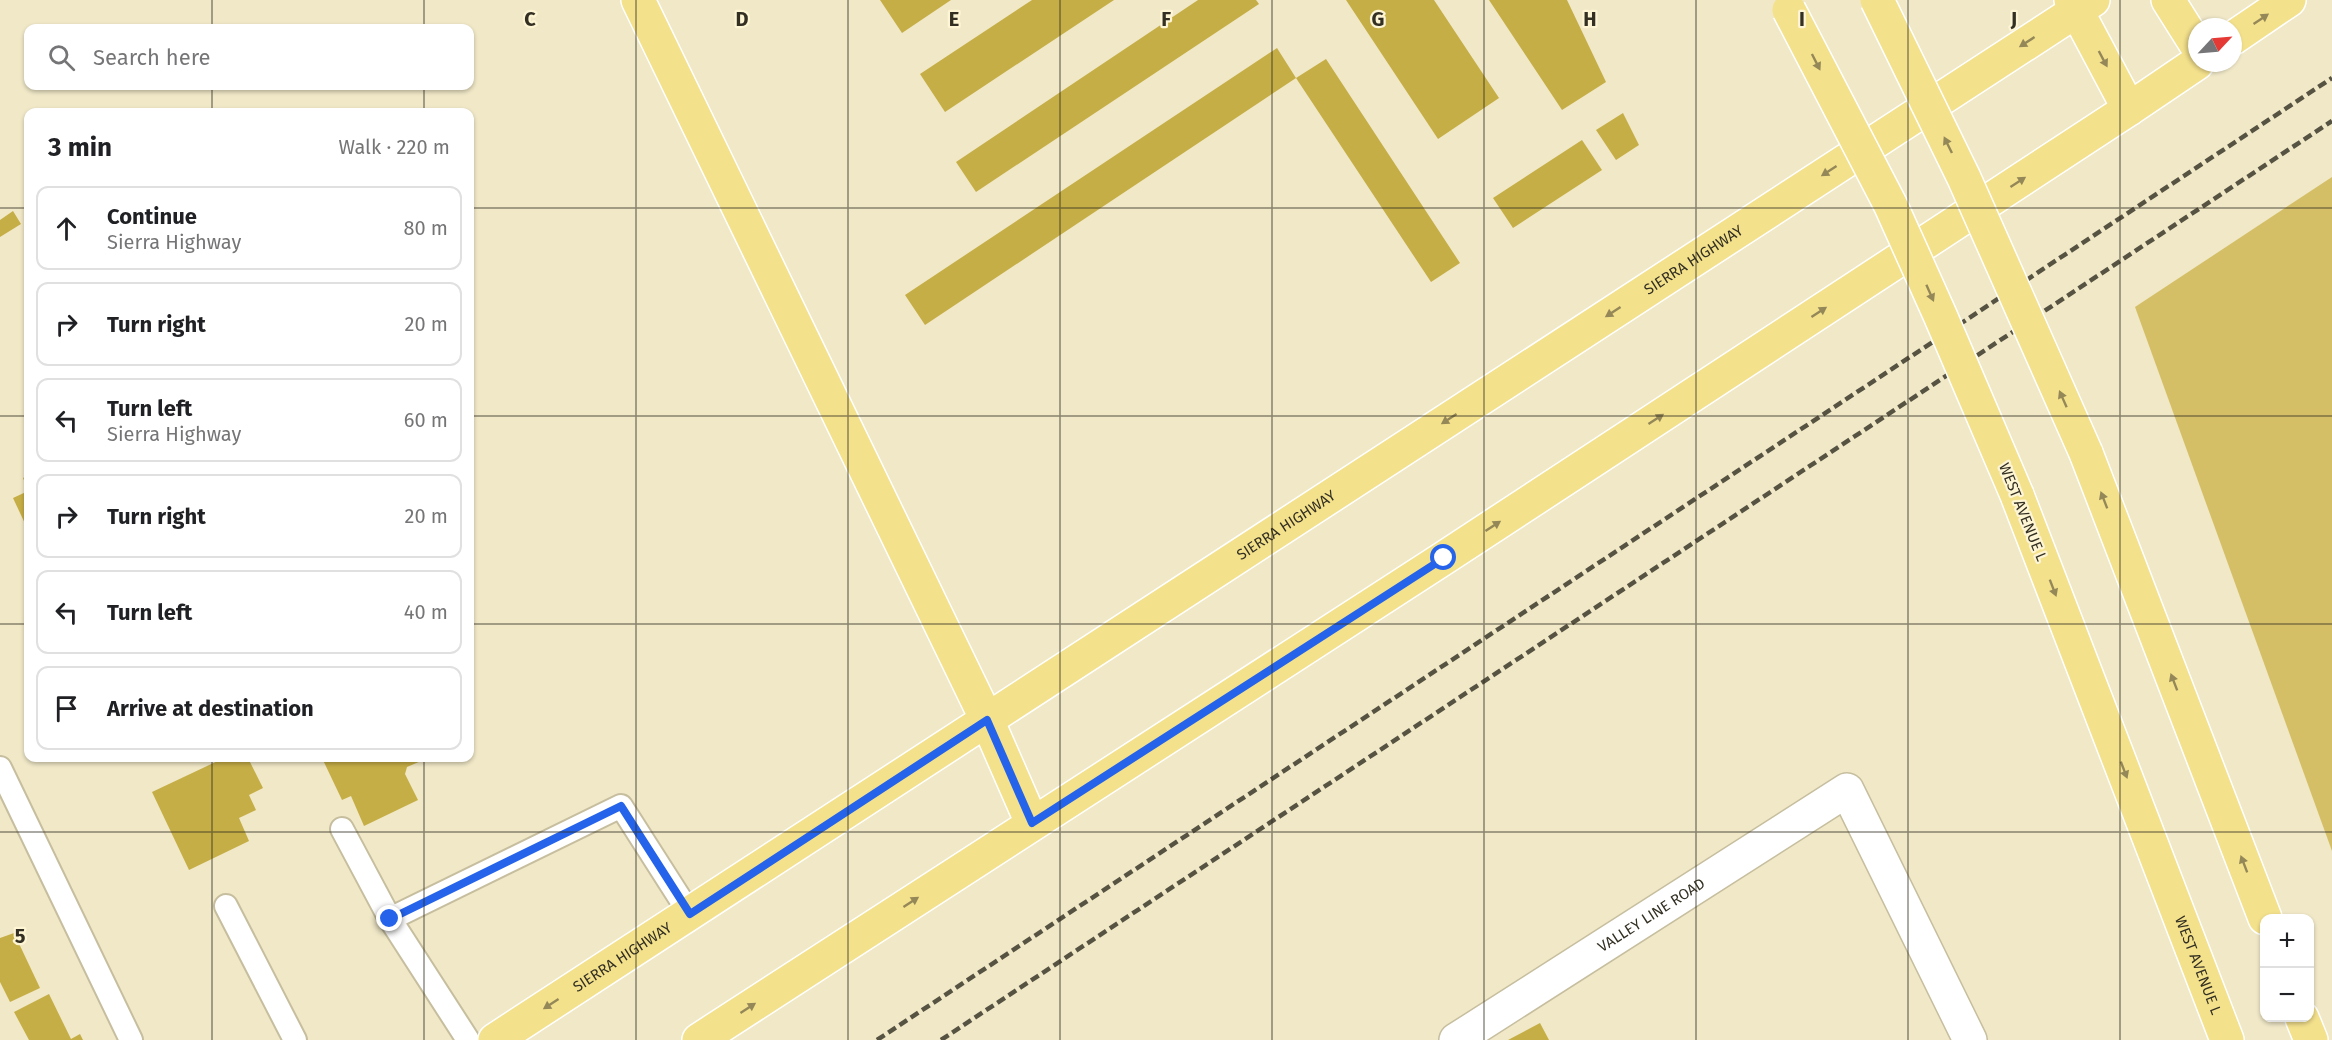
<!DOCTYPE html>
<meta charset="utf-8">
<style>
:root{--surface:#fff;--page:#f2f2f2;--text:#202124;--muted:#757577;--line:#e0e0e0}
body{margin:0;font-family:"Fira Sans",sans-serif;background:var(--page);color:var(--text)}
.controls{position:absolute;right:18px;bottom:18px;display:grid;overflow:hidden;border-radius:12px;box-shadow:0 2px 4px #0004}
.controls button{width:54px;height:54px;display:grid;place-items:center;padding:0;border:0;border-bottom:2px solid var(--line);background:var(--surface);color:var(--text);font:30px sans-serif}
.compass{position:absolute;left:2188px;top:18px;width:54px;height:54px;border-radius:50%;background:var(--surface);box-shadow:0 2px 4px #0004;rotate:64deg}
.stop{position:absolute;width:18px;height:18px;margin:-14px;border:4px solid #2563eb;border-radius:50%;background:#fff}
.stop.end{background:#2563eb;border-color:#fff;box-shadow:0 2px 6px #0008}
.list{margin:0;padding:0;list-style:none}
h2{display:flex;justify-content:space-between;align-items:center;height:78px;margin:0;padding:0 24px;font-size:26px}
h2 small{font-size:20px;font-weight:400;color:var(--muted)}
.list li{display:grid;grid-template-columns:39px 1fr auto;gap:18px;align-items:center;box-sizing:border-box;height:84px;margin:0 12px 12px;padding:0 12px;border:2px solid var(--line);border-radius:12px}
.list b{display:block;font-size:22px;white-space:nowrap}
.list p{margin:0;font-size:20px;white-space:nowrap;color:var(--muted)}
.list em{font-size:20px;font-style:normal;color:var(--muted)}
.icon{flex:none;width:33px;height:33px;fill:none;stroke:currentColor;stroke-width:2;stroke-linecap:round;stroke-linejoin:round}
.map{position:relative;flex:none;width:2332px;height:1040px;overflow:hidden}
.search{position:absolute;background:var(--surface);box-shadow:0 2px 4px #0004;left:24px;top:24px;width:450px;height:66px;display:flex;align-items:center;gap:15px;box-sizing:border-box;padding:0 21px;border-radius:12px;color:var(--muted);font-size:22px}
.panel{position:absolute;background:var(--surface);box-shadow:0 2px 4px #0004;left:24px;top:108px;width:450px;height:654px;border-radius:12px}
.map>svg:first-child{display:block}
.green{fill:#d5bf66}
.building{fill:#c6ae46}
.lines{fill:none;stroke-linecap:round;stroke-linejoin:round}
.service-casing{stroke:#c6be9e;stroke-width:26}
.minor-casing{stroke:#c6be9e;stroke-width:36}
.primary-casing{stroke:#fff;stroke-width:36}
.service{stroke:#fff;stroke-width:22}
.minor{stroke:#fff;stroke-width:33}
.primary{stroke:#f4e18c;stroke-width:33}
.rail{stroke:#575342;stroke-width:4.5;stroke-dasharray:9 4.5;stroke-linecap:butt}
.primary-bridge-casing{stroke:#fff;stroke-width:36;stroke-linecap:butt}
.primary-bridge{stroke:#f4e18c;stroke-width:33}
.oneway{fill:#948858}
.route{stroke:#2563eb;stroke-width:8}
.grid{fill:none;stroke:#333023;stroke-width:1.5;stroke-opacity:0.55}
.labels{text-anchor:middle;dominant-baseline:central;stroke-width:4.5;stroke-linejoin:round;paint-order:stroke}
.street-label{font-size:15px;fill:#333023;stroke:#fef5d4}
.grid-label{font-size:20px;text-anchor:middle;font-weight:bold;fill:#333023;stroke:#fef5d4;stroke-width:4.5;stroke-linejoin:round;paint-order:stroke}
</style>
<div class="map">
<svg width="2332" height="1040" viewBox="0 0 2332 1040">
<rect width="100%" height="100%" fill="#f0e8c7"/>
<path class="green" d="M2332,177V851L2135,307Z"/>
<path class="building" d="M880,0H951L902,33Z
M1032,0H1114L945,112L920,74Z
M1198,0H1256L1259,4L976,192L956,162Z
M1346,0H1434L1499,98L1438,139Z
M1489,0H1567L1606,82L1562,110Z
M1277,48L1296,78L925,325L905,295Z
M1326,59L1460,263L1431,282L1296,78Z
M1623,113L1639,145L1616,160L1596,130Z
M1582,140L1602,170L1513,228L1493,198Z
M13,211L21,224L0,237V220Z
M28,475V490L23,478Z
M28,491V530L13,498Z
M224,758H231L233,762L248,758L263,788L249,795L256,810L239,818L249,841L189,870L152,792Z
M322,758H419L421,761L407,767L405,774L418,800L364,826L351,796L342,800Z
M14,933L40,988L10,1002L0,982V938Z
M49,994L71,1039L80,1034L83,1040H29L14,1012Z
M1540,1023L1549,1040H1508Z"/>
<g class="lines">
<defs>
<path id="service" d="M0,768L131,1040
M342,829L390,919L621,806L690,914
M226,906L295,1040
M390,919L468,1040"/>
<g id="minor">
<path id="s1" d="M1456,1040L1847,790L1970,1040"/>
</g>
<g id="primary">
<path d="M638,0L987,720L1032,823"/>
<path d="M2071,0L2129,109"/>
<path d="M2168,0L2197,46"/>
<path d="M2233,38L2289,0"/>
<path d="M2086,453L2265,918"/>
<path id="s2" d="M2017,495L2227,1040"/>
<path d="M2302,1018L2311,1040"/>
<path id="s3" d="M495,1040L2093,0"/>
<path d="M699,1040L1444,558L2129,109L2197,63"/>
</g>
</defs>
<use href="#service" class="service-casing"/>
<use href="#minor" class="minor-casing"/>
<use href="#primary" class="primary-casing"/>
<use href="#service" class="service"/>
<use href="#minor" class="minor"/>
<use href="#primary" class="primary"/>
<path class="rail" d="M877,1040L2332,78
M941,1040L2332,121"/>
<defs>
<path id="primary-bridge" d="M1877,0L1964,178L2086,453
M1789,10L1891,206L1940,315L2017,495"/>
</defs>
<use href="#primary-bridge" class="primary-bridge-casing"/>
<use href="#primary-bridge" class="primary-bridge"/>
</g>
<defs><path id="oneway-solid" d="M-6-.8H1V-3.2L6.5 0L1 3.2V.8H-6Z" transform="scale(1.5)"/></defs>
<g class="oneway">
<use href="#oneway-solid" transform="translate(2261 19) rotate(-34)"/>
<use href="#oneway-solid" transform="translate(2027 42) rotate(147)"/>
<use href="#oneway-solid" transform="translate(2103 59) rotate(62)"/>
<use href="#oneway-solid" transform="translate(1816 62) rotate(63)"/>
<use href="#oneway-solid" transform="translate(1948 145) rotate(-116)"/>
<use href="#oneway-solid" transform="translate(1829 171) rotate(147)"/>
<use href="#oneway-solid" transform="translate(2018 182) rotate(-33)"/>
<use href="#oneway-solid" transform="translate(1930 293) rotate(66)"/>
<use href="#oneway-solid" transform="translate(1613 312) rotate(147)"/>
<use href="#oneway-solid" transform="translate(1819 312) rotate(-33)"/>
<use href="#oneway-solid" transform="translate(2063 399) rotate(-114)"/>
<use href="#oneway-solid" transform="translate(1449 419) rotate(147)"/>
<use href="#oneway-solid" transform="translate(1656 419) rotate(-33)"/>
<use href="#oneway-solid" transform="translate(2104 500) rotate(-111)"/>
<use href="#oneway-solid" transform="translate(1493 526) rotate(-33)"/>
<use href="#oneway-solid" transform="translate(2053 588) rotate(69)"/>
<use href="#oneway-solid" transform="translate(2174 682) rotate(-111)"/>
<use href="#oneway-solid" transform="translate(2124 770) rotate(69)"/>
<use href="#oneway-solid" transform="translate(2244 864) rotate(-111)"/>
<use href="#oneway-solid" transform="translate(911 902) rotate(-33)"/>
<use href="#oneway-solid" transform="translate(551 1004) rotate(147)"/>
<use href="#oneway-solid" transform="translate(748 1008) rotate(-33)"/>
</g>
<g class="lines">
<path class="route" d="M390,919L621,806L690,914L987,720L1032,823L1444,558"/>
</g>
<path class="grid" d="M212,0V28M424,0V28M636,0V1040M848,0V1040M1060,0V1040M1272,0V1040M1484,0V1040M1696,0V1040M1908,0V1040M2120,0V1040M212,86V112M424,86V112M0,208H28M470,208H2332M0,416H28M470,416H2332M0,624H28M470,624H2332M212,758V1040M424,758V1040M0,832H2332"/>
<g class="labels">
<g class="street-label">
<text stroke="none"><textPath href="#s3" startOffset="1430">SIERRA HIGHWAY</textPath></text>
<text transform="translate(2023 512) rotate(68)">WEST AVENUE L</text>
<text stroke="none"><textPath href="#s3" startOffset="944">SIERRA HIGHWAY</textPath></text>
<text stroke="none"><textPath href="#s1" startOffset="232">VALLEY LINE ROAD</textPath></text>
<text stroke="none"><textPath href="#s3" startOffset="152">SIERRA HIGHWAY</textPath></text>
<text stroke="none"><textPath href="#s2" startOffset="504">WEST AVENUE L</textPath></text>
</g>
</g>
<g class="grid-label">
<text x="530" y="26">C</text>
<text x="742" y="26">D</text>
<text x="954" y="26">E</text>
<text x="1166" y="26">F</text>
<text x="1378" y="26">G</text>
<text x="1590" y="26">H</text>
<text x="1802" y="26">I</text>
<text x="2014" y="26">J</text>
<text x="20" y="943">5</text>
</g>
</svg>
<div class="controls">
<button>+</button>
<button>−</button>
</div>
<svg class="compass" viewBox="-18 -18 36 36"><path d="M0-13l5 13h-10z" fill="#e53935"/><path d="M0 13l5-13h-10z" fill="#757577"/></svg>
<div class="stop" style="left:1444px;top:558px"></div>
<div class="stop end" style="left:390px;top:919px"></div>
<div class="search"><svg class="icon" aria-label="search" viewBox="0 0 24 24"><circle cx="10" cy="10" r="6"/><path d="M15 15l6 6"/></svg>Search here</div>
<section class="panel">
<h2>3 min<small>Walk · 220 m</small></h2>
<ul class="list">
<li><svg class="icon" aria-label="ahead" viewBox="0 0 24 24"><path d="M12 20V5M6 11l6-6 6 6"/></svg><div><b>Continue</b><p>Sierra Highway</p></div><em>80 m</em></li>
<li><svg class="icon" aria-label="right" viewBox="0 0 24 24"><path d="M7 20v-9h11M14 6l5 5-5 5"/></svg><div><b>Turn right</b></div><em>20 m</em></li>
<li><svg class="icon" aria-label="left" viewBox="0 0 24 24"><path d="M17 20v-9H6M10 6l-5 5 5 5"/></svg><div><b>Turn left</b><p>Sierra Highway</p></div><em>60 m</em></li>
<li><svg class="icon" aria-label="right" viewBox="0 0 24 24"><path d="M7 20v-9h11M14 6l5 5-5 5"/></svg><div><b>Turn right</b></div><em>20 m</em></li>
<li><svg class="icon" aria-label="left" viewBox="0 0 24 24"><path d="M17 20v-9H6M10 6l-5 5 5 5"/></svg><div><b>Turn left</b></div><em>40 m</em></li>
<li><svg class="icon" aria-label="arrive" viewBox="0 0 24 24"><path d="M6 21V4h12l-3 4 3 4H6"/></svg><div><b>Arrive at destination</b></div></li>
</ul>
</section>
</div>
